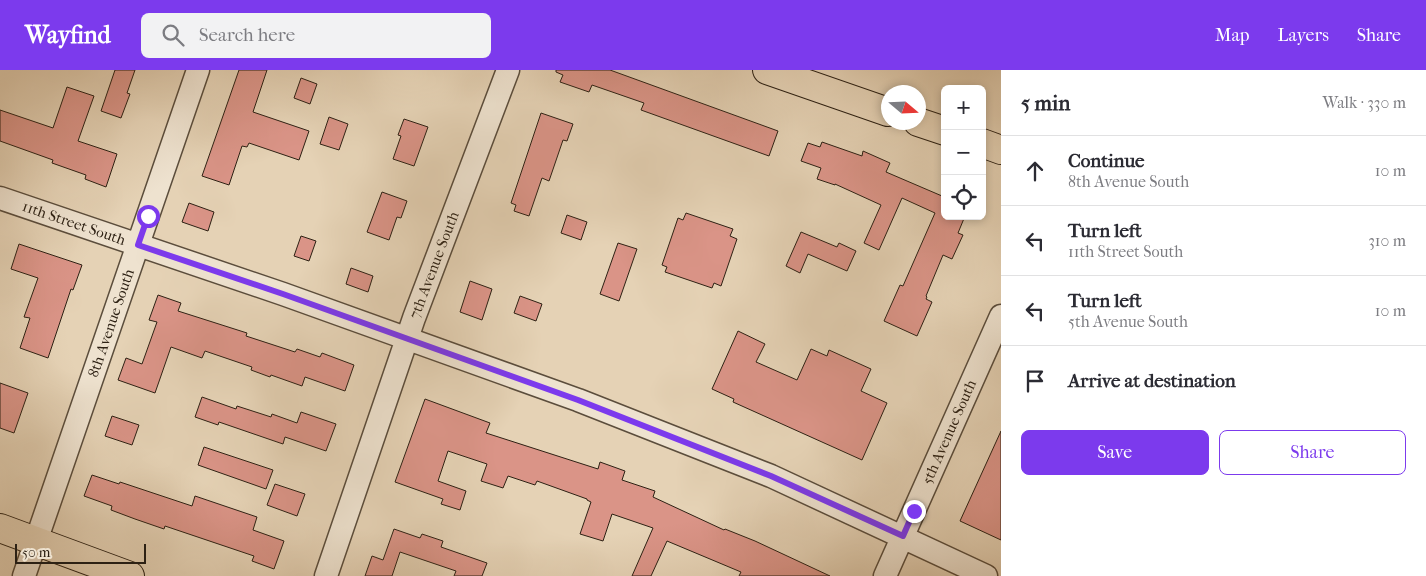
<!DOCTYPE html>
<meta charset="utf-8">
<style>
:root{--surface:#fff;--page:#f2f2f3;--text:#2b2b33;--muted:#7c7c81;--line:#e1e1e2;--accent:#7c3aed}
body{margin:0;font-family:"IM FELL French Canon",serif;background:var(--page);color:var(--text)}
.controls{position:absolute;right:15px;top:15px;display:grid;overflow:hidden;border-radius:8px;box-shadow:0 2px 8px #0003}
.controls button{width:45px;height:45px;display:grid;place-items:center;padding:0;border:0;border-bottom:1px solid var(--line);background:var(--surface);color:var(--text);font:25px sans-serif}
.compass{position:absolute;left:881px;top:15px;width:45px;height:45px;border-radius:50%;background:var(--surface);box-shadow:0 2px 8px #0003;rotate:109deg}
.scale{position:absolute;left:15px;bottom:12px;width:131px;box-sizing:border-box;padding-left:5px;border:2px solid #2d2114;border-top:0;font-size:14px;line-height:18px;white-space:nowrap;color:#2d2114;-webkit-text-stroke:4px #eee2cf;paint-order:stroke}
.stop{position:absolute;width:15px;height:15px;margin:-11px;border:4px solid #7c3aed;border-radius:50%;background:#fff}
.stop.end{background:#7c3aed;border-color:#fff;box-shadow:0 1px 5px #0008}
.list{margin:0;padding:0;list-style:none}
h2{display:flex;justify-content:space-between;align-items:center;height:65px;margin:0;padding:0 20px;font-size:21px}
h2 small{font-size:16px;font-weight:400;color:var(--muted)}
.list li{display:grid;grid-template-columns:32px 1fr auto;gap:15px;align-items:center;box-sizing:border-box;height:70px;padding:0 20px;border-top:1px solid var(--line)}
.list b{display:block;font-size:19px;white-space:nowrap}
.list p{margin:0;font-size:16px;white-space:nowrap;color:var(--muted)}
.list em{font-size:16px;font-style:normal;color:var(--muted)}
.actions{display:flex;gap:10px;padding:15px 20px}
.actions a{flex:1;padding:11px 0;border:1px solid var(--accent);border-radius:8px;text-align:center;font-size:18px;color:var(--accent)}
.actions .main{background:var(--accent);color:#fff}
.icon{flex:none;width:28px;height:28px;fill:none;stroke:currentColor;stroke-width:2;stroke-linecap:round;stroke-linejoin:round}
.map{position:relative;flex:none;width:1001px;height:506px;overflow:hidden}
header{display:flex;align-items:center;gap:30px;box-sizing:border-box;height:70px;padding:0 25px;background:var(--accent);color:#fff}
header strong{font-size:24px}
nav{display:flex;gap:28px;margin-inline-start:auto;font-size:18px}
.search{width:350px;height:45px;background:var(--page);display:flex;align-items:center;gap:12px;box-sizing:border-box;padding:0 18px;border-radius:8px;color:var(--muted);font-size:19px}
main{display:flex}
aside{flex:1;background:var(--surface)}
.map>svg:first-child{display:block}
.building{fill:#da9487;stroke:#2d2114}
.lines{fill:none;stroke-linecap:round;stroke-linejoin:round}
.minor-casing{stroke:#5b4d3c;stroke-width:25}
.major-casing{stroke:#2d2114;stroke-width:30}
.minor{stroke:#eee2cf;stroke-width:22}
.major{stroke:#e5d2b5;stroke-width:28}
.route{stroke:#7c3aed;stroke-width:6}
.labels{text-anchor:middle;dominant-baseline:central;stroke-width:5;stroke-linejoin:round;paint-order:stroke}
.street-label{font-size:15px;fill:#2d2114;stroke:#eee2cf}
</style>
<header>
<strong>Wayfind</strong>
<div class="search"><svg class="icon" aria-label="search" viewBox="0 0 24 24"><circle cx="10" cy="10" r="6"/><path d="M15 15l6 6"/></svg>Search here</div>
<nav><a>Map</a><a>Layers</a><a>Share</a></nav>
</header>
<main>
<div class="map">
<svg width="1001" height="506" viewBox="0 0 1001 506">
<rect width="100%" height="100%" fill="#e5d2b5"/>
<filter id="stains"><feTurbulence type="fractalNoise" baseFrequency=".004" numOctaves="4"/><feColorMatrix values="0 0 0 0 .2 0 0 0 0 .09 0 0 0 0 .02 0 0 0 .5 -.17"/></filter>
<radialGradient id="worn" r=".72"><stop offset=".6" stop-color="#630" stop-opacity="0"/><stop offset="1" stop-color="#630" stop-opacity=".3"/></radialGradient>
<path class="building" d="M115,0H135L127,23L130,24L121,48L101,41Z
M239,0H267L253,42L309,61L299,90L249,73L247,77L242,76L229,115L202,106Z
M556,0H610L778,61L769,86L641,40L644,33L592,15L589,22L560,12L563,5L556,2Z
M301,8L317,14L310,34L294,28Z
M67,17L94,26L78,71L117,84L106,117L85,109L86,105L52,93L53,90L0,71V40L53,58Z
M541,43L573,54L567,71L563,70L549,111L542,108L529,146L514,141L516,135L511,133Z
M329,47L348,54L339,80L320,74Z
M404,49L428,57L414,96L393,89L401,66L398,65Z
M822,72L862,86L863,81L890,93L886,102L942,126L945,119V146H965L958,163L963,165L952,189L943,185L926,226L927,227L926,229L932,232L917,266L884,251L900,215L903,216L935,143L902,128L879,180L864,173L881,135L835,114V115L817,109L821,98L801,91L808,73L820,77Z
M382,122L407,131L401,148L397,147L389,170L367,162Z
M189,133L214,142L208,161L182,152Z
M686,143L733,159L730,166L737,169L721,216L714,213L712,218L665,202L667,197L662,195L678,148L683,150Z
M567,145L587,152L581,170L561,163Z
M801,162L837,177L839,173L856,181L847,201L808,184L800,203L786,196Z
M301,166L316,171L309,191L294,186Z
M618,173L637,179L619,231L600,224Z
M19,174L82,195L73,220L71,219L48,288L20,278L30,248L24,247L38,208L11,199Z
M351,198L373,206L368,222L346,214Z
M470,211L492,219L482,250L460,242Z
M158,225L181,233L178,241L247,263L246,266L295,282L297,279L320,287L322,283L354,295L345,321L305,307L302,316L271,305L270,307L251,300L252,297L205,281L202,288L171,277L155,323L118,310L126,288L142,294L157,252L149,250Z
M520,226L542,234L536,251L514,243Z
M738,261L765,274L756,292L797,310L811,279L827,286L829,280L871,299L861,321L887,333L862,390L733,332L734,329L712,319Z
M0,313L28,323L14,363L0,358Z
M202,327L236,339L237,336L271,347L272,344L297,353L301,342L336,354L326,381L285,367L283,374L219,352L218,355L195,347Z
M425,329L490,353L486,363L598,399L600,392L625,401L622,410L655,421L653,427L724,460L725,459L755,471L830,506H739L741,502L667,471L651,506H632L653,458L612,444L603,471L580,464L591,432L587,430V429L537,411L535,415L508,406L503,418L481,411L487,394L448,381L438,411L466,421L460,440L441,434L443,429L395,412Z
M112,346L139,355L132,375L105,366Z
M1001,361V470L960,451Z
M204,377L273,400L266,419L198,395Z
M92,405L119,414L120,412L192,436L195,426L257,447L253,460L284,471L274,499L252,491L254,486L165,456L164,459L135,449L111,440L112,436L84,426Z
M275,414L305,424L297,446L267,435Z
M394,459L420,468L422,464L443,471L441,477L487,493L482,506H454L456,501L400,482L392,506H365L372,486L383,490Z"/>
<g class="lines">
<defs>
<path id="minor" d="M0,128L283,224L578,330L771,406L986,506
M24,506L198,0
M326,506L414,248L508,0
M885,506L1001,246"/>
<path id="major" d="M767,0L888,42
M918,52L945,61
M982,73L1001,80
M0,458L130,506"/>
</defs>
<use href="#minor" class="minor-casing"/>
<use href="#major" class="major-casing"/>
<use href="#minor" class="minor"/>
<use href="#major" class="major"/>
</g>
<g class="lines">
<path class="route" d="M148,146L138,175L283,224L578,330L771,406L903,466L914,441"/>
</g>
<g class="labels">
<g class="street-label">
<text transform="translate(74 153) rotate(19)">11th Street South</text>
<text transform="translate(434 195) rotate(-69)">7th Avenue South</text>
<text transform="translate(111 253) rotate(-71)">8th Avenue South</text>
<text transform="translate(949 362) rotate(-66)">5th Avenue South</text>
</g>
</g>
<rect width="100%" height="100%" filter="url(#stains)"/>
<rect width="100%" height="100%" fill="url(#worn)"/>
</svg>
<div class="controls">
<button>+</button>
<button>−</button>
<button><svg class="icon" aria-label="locate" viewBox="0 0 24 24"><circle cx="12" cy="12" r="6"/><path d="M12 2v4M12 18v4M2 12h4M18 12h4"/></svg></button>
</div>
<svg class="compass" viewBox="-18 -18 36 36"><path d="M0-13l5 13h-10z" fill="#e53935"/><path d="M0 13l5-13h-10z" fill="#7c7c81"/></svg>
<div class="scale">50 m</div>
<div class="stop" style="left:148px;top:146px"></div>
<div class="stop end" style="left:914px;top:441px"></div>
</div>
<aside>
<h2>5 min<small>Walk · 330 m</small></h2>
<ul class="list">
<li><svg class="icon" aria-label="ahead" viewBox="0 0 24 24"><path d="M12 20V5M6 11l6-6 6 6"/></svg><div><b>Continue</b><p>8th Avenue South</p></div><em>10 m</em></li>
<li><svg class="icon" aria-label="left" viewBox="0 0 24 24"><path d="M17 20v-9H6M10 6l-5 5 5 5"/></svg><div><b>Turn left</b><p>11th Street South</p></div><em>310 m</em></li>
<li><svg class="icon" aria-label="left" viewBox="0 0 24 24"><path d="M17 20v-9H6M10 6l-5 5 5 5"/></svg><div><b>Turn left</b><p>5th Avenue South</p></div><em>10 m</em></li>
<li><svg class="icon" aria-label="arrive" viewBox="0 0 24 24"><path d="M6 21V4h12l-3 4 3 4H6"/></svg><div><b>Arrive at destination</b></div></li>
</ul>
<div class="actions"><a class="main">Save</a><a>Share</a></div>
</aside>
</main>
